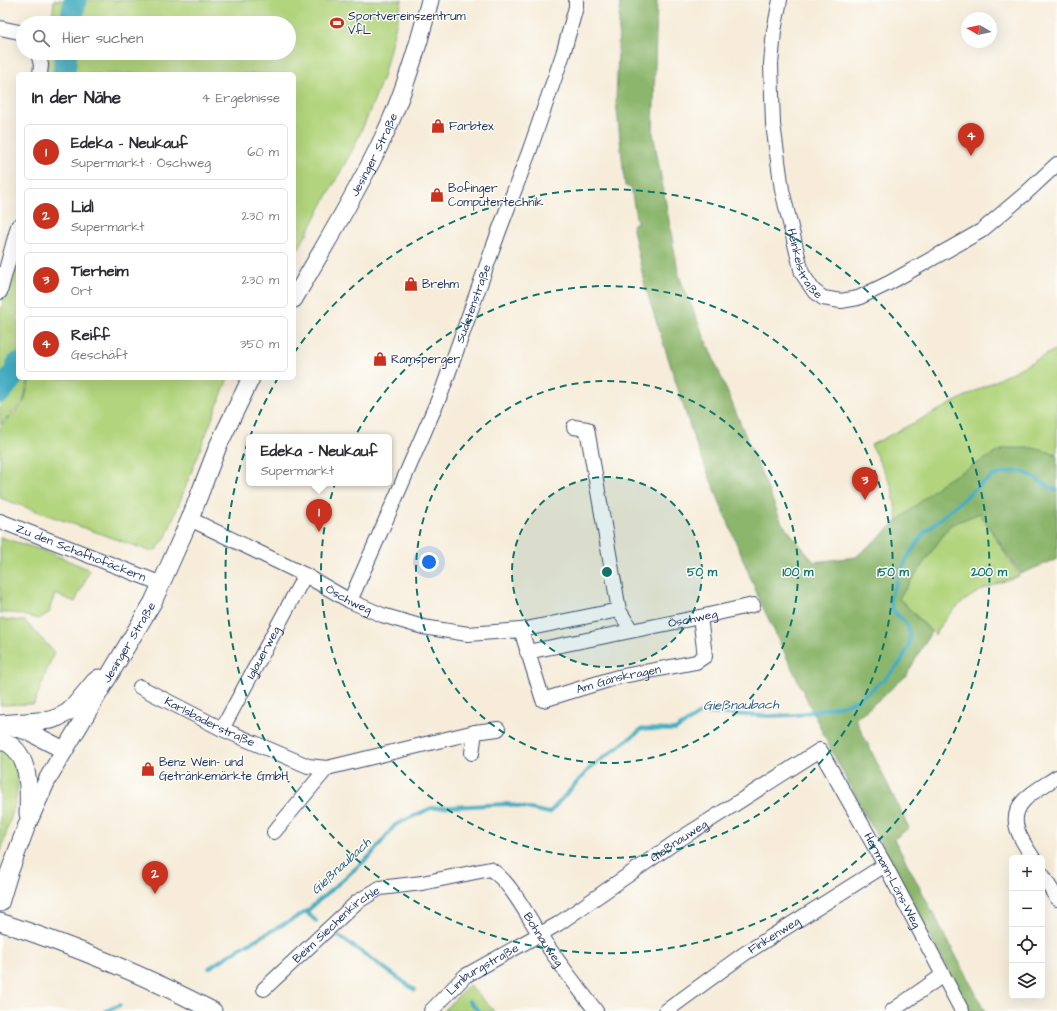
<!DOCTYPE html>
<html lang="de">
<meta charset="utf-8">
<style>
:root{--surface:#fff;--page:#f2f2f3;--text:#2b2b33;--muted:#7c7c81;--line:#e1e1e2;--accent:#c8321e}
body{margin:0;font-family:"Architects Daughter",sans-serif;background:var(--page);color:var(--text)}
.controls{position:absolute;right:12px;bottom:12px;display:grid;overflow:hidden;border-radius:6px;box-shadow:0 4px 16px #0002}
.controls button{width:36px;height:36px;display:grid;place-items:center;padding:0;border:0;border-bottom:1px solid var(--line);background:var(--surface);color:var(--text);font:20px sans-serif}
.compass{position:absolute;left:961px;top:12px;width:36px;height:36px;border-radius:50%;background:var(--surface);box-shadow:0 4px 16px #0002;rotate:279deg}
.you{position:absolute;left:429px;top:562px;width:14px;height:14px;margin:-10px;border:3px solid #fff;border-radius:50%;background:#1a73e8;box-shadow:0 0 0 6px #1a73e833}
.badge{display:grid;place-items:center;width:26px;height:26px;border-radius:50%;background:var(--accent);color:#fff;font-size:13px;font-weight:700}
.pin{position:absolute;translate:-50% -33px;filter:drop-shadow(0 1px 2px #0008)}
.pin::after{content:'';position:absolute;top:21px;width:14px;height:12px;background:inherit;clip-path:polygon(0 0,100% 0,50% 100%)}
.popup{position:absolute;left:246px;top:434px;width:146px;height:52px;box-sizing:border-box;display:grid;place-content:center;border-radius:6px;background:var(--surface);filter:drop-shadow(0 1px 3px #0005);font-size:13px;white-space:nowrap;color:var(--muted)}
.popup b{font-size:15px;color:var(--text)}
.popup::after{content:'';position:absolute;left:50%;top:100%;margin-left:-8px;border:8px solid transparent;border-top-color:var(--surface)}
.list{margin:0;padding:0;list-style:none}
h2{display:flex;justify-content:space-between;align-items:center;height:52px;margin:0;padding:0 16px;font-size:17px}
h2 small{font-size:13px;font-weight:400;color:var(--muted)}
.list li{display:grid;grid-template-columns:26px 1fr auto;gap:12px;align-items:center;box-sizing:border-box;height:56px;margin:0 8px 8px;padding:0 8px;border:1px solid var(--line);border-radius:6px}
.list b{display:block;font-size:15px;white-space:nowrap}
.list p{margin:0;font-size:13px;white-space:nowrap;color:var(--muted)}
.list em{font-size:13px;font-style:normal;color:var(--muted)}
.icon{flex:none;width:22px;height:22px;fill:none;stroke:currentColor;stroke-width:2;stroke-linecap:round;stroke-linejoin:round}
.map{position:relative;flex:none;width:1057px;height:1011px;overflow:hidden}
.search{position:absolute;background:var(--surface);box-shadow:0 4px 16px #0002;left:16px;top:16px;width:280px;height:44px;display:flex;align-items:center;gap:10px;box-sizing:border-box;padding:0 14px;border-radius:22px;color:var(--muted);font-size:15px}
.panel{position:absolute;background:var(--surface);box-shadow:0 4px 16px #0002;left:16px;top:72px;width:280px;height:308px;border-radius:6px}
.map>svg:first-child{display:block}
.green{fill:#b1d47c;stroke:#66826d}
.forest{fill:#8cb66c;stroke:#547265}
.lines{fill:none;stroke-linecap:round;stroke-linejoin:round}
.stream{stroke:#42acc1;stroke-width:4}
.river{stroke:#42acc1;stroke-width:23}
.minor-casing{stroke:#3c4b70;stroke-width:16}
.major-casing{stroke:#3c4b70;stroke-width:19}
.minor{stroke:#fff;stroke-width:14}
.major{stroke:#fff;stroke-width:17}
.ring{fill:none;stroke:#0f766e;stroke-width:2;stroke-dasharray:7 5}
.labels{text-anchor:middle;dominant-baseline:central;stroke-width:3;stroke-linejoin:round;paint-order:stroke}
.poi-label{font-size:12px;fill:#1b2f5e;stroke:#fdfcf7;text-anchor:start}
.street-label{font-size:12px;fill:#1b2f5e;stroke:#fdfcf7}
.water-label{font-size:13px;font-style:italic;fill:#295b81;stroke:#fdfcf7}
.centre{fill:#0f766e;stroke:#fdfcf7;stroke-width:2}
.ring-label{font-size:12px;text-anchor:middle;font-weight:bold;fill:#0f766e;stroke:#fdfcf7;stroke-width:3;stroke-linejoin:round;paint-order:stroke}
</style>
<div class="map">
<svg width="1057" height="1011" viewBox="0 0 1057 1011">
<rect width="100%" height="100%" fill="#fdfcf7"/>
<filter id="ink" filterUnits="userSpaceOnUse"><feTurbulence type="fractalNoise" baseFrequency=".025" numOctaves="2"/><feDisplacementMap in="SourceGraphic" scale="8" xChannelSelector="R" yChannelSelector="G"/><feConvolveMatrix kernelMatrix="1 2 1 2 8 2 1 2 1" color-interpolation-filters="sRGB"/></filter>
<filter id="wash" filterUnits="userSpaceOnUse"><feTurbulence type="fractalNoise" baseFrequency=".012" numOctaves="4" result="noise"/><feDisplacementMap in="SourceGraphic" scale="16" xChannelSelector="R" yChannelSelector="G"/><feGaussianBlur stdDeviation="0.9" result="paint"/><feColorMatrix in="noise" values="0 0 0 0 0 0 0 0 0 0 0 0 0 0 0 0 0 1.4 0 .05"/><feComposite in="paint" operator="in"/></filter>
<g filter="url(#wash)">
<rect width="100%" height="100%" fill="#f6ecd9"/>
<path class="green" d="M54,0H80L76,23H52Z
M85,0H402L383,77L367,118L354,147L294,257V74H75L77,53H289V23H81Z
M48,53H73L71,74H46Z
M18,246V378H29L23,402L0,425V314Z
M1057,349V454L1032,448L943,482L898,522L892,487L871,445Z
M30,378H228L166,537L156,550L149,551L0,498V427L24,403Z
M980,513L1019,576C1006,581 990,585 978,592C960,602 944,617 935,635L899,598L950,525Z
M0,537L51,553L90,570L75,602L55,594L50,608V612L39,619L13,613H0Z
M0,619L25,621L54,652L34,704L0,705Z
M0,746L12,756L19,776L15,804L0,854Z
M469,985L494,1011H444Z"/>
<path class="forest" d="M620,0H657L653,133L679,276L782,523L814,562L856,557L943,482L1005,448H1032L1057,454V559L1020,574L980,513L950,525L899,598L931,632L906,676L868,709L855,718L909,828L894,839L985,1011H969L829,746L760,601L694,439L645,286L632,225L637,223L631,188L625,186L616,101Z"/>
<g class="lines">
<path class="stream" d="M306,912L316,921
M339,936L415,990
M209,968L242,947L306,912L371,855L395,825L431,808L507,804L549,813L590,768L642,729L675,730L701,713L771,716L797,715L847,704L859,699L886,678L901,662L909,645L910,635L907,624L896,614L891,605L890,597L907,558L924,533L976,488L993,476L1008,472L1021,471L1034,477L1049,487L1057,490
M469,1001L479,1011
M105,1011L120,1005"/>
<path class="river" d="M71,23L75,0
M64,74L66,53
M0,392L14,375L18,364"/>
</g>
</g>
<g filter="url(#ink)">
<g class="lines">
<defs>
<g id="minor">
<path id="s1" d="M780,0L774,31L771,64L773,124L782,190L802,273L813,290L823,298L841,301L858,298L889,283L981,231L1026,193L1057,164"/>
<path d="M0,28L19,32L23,34"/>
<path d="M38,53L41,65L40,74"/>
<path d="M0,292L18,226"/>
<path d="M574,427L587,429L619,610L631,630"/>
<path id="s2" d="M190,519L305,575L350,601L382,615L423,627L468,634L521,630L543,700L618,677L696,662L705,656L700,617"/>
<path id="s3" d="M0,521L162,584"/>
<path id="s4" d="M350,601L396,497L442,391L499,231L529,152L563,54L576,7V0"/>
<path d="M521,630L619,610"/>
<path id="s5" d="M527,652L700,617L753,605"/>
<path id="s6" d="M140,687L222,729L308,766L327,768L475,732L498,729"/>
<path id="s7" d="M222,729L305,575"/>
<path d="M472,753L475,732"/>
<path d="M274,832L327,768"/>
<path d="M1033,858C1028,850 1019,837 1017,828C1009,802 1039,789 1057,777"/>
<path d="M1042,874L1057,899"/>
<path id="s8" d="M264,989L357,902L380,888L422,883L490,869C510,881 527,915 540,935C557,961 577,986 596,1011"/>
<path id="s9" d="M431,1011L465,976L558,924L677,841L820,750L885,865L962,1011"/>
<path id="s10" d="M666,1011L744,954L885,865"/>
<path d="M892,1011L943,975"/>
</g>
<g id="major">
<path id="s11" d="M294,299C324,246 357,193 383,138C404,94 418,47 430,0"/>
<path d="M0,724L51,720L59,717L68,712L74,706L94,682L99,678"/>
<path d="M9,726L27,731L64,750"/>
<path d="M0,740C31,749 29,789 28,814"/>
<path id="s12" d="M0,903L9,873L27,825L48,778L153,602L190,519L218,446L251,378"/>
<path d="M0,922C73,946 145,975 213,1011"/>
</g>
</defs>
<use href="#minor" class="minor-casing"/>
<use href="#major" class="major-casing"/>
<use href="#minor" class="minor"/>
<use href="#major" class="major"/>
</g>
</g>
<circle cx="607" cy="572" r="95" fill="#0f766e" fill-opacity=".12"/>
<g class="ring">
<circle cx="607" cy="572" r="95"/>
<circle cx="607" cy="572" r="191"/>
<circle cx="607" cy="572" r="286"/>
<path d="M294 353A382 382 0 1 1 278 378"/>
</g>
<defs>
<symbol id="stadium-bare" viewBox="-9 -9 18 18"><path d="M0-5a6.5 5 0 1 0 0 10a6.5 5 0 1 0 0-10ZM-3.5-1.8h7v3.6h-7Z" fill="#c8321e" stroke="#fdfcf7" stroke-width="2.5" paint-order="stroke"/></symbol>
<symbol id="shop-bare" viewBox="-9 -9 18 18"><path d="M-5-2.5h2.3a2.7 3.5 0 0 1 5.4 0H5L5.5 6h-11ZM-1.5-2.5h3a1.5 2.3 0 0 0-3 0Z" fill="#c8321e" stroke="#fdfcf7" stroke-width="2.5" paint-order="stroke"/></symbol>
</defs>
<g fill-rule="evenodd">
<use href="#stadium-bare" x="327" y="13" width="20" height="20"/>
<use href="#shop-bare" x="428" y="116" width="20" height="20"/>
<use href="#shop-bare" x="427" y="185" width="20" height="20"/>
<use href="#shop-bare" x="401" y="274" width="20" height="20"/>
<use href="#shop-bare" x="370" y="349" width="20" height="20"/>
<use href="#shop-bare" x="138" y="759" width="20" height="20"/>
</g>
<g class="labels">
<g class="poi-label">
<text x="348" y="16">Sportvereinszentrum<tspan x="348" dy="14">VfL</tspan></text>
<text x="449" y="126">Farbtex</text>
<text x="448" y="188">Bofinger<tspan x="448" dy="14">Computertechnik</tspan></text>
<text x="422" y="284">Brehm</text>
<text x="391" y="359">Ramsperger</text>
<text x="159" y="762">Benz Wein- und<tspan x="159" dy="14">Getränkemärkte GmbH</tspan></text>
</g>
<g class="street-label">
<text stroke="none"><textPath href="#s11" startOffset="165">Jesinger Straße</textPath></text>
<text stroke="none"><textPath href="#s1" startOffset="269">Heinkelstraße</textPath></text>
<text stroke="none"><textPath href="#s4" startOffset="322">Sudetenstraße</textPath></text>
<text stroke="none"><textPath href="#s3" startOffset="87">Zu den Schafhofäckern</textPath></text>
<text stroke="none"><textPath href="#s2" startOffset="178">Öschweg</textPath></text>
<text stroke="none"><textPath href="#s5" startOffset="169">Öschweg</textPath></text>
<text stroke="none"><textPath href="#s12" startOffset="292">Jesinger Straße</textPath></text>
<text stroke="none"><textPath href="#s7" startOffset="87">Iglauerweg</textPath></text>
<text stroke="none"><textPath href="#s2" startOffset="508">Am Gänskragen</textPath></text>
<text stroke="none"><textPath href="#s6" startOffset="78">Karlsbaderstraße</textPath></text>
<text stroke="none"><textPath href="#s9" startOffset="302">Gießnauweg</textPath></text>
<text stroke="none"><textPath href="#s9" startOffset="619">Hermann-Löns-Weg</textPath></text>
<text stroke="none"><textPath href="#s8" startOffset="97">Beim Siechenkirchle</textPath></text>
<text stroke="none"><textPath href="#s10" startOffset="132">Finkenweg</textPath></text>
<text stroke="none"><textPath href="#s8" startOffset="355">Bohnauweg</textPath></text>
<text stroke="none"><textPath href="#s9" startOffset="67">Limburgstraße</textPath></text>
</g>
<g class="water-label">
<text transform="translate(741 705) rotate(-1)">Gießnaubach</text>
<text transform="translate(341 866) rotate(-43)">Gießnaubach</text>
</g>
</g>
<circle cx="607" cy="572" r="6" class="centre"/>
<g class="ring-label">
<text x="702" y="576">50 m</text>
<text x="798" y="576">100 m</text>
<text x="893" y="576">150 m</text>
<text x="989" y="576">200 m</text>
</g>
</svg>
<div class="controls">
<button>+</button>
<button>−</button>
<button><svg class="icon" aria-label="locate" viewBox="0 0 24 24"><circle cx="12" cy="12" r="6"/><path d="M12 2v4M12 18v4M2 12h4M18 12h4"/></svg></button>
<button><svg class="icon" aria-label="layers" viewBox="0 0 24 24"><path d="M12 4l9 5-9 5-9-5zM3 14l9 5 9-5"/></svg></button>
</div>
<svg class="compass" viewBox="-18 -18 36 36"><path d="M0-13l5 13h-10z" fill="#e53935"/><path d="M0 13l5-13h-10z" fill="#7c7c81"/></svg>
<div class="you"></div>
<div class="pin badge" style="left:319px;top:532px">1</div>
<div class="popup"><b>Edeka - Neukauf</b>Supermarkt</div>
<div class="pin badge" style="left:155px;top:894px">2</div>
<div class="pin badge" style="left:865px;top:500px">3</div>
<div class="pin badge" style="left:971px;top:156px">4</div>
<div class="search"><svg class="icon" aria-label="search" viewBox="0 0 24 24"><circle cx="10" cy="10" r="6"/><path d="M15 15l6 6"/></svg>Hier suchen</div>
<section class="panel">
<h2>In der Nähe<small>4 Ergebnisse</small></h2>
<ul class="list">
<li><span class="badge">1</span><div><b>Edeka - Neukauf</b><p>Supermarkt · Öschweg</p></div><em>60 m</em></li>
<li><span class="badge">2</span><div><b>Lidl</b><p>Supermarkt</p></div><em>230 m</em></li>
<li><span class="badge">3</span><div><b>Tierheim</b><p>Ort</p></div><em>230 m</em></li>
<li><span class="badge">4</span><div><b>Reiff</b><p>Geschäft</p></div><em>350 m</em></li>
</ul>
</section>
</div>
